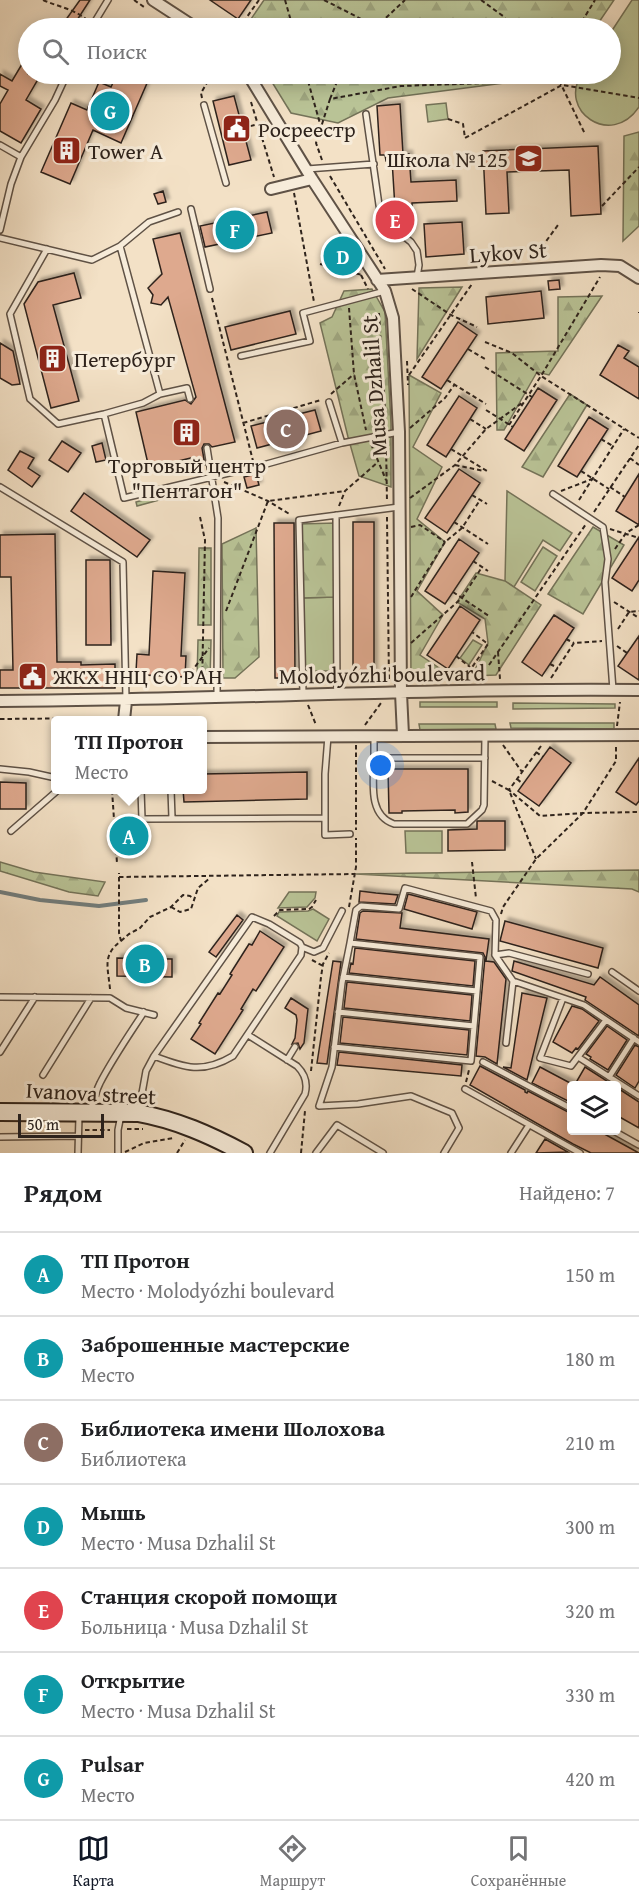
<!DOCTYPE html>
<html lang="ru">
<meta charset="utf-8">
<style>
:root{--surface:#fff;--page:#f2f2f2;--text:#202124;--muted:#757577;--line:#e0e0e0;--accent:#111827}
body{margin:0;font-family:"Gentium Book Plus",serif;background:var(--page);color:var(--text)}
.controls{position:absolute;right:18px;bottom:18px;display:grid;overflow:hidden;border-radius:6px;box-shadow:0 3px 15px #0003}
.controls button{width:54px;height:54px;display:grid;place-items:center;padding:0;border:0;border-bottom:2px solid var(--line);background:var(--surface);color:var(--text);font:30px sans-serif}
.scale{position:absolute;left:18px;bottom:15px;width:86px;box-sizing:border-box;padding-left:6px;border:3px solid #2e231c;border-top:0;font-size:16px;line-height:21px;white-space:nowrap;color:#2e231c;-webkit-text-stroke:4px #f7ecda;paint-order:stroke}
.you{position:absolute;left:381px;top:766px;width:21px;height:21px;margin:-15px;border:4px solid #fff;border-radius:50%;background:#1a73e8;box-shadow:0 0 0 9px #1a73e833}
.badge{display:grid;place-items:center;width:39px;height:39px;border-radius:50%;background:var(--accent);color:#fff;font-size:20px;font-weight:700}
.pin{position:absolute;translate:-50% -50%;border:3px solid #fff;box-shadow:0 2px 6px #0006}
.popup{position:absolute;left:51px;top:716px;width:156px;height:78px;box-sizing:border-box;display:grid;place-content:center;border-radius:6px;background:var(--surface);filter:drop-shadow(0 2px 4px #0005);font-size:20px;white-space:nowrap;color:var(--muted)}
.popup b{font-size:22px;color:var(--text)}
.popup::after{content:'';position:absolute;left:50%;top:100%;margin-left:-12px;border:12px solid transparent;border-top-color:var(--surface)}
.list{margin:0;padding:0;list-style:none}
h2{display:flex;justify-content:space-between;align-items:center;height:78px;margin:0;padding:0 24px;font-size:26px}
h2 small{font-size:20px;font-weight:400;color:var(--muted)}
.list li{display:grid;grid-template-columns:39px 1fr auto;gap:18px;align-items:center;box-sizing:border-box;height:84px;padding:0 24px;border-top:2px solid var(--line)}
.list b{display:block;font-size:22px;white-space:nowrap}
.list p{margin:0;font-size:20px;white-space:nowrap;color:var(--muted)}
.list em{font-size:20px;font-style:normal;color:var(--muted)}
.icon{flex:none;width:33px;height:33px;fill:none;stroke:currentColor;stroke-width:2;stroke-linecap:round;stroke-linejoin:round}
.map{position:relative;flex:none;width:639px;height:1153px;overflow:hidden}
.search{position:absolute;background:var(--surface);box-shadow:0 3px 15px #0003;left:18px;right:18px;top:18px;height:66px;display:flex;align-items:center;gap:15px;box-sizing:border-box;padding:0 21px;border-radius:33px;color:var(--muted);font-size:22px}
.sheet{height:666px;background:var(--surface)}
nav{display:flex;justify-content:space-around;align-items:center;box-sizing:border-box;height:84px;border-top:2px solid var(--line);background:var(--surface);font-size:16px;color:var(--muted)}
nav a{display:grid;justify-items:center;gap:3px}
nav .on{color:var(--accent)}
.map>svg:first-child{display:block}
.green{fill:#b9c396;stroke:#747359;stroke-width:1.5}
.forest{fill:url(#forest-firs);stroke:#747359;stroke-width:1.5}
.lines{fill:none;stroke-linecap:round;stroke-linejoin:round}
.stream{stroke:#727e7e;stroke-width:4}
.building{fill:#dea98e;stroke:#2e231c;stroke-width:1.5;filter:url(#shadow)}
.lane-casing{stroke:#5f5246;stroke-width:8}
.street-casing{stroke:#5f5246;stroke-width:14}
.secondary-casing{stroke:#2e231c;stroke-width:20}
.path{stroke:#2e231c;stroke-width:2;stroke-dasharray:4.5 3;stroke-linecap:butt}
.lane{stroke:#f7ecda;stroke-width:5}
.street{stroke:#f7ecda;stroke-width:10}
.secondary{stroke:#f7ecda;stroke-width:16}
.labels{text-anchor:middle;dominant-baseline:central;stroke-width:6;stroke-linejoin:round;paint-order:stroke}
.poi-label{font-size:22px;fill:#2e231c;stroke:#f7ecda;text-anchor:start}
.street-label{font-size:22px;fill:#2e231c;stroke:#f7ecda}
</style>
<div class="map">
<svg width="639" height="1153" viewBox="0 0 639 1153">
<defs>
<pattern id="forest-firs" width="22" height="20" patternUnits="userSpaceOnUse" patternTransform="scale(1.5)"><rect width="22" height="20" fill="#b9c396"/><path d="M5 1l3.5 6h-7zM16 11l3.5 6h-7z" fill="#9fa781"/></pattern>
<filter id="shadow"><feDropShadow dx="3.5" dy="-3.5" stdDeviation="1.5" flood-color="#0004"/></filter>
</defs>
<rect width="100%" height="100%" fill="#f3e1c6"/>
<filter id="stains"><feTurbulence type="fractalNoise" baseFrequency=".00333" numOctaves="4"/><feColorMatrix values="0 0 0 0 .2 0 0 0 0 .09 0 0 0 0 .02 0 0 0 .5 -.17"/></filter>
<radialGradient id="worn" r=".72"><stop offset=".6" stop-color="#630" stop-opacity="0"/><stop offset="1" stop-color="#630" stop-opacity=".3"/></radialGradient>
<path class="green" d="M632,0H639V107C611,149 557,110 582,74H610L611,32Z
M446,103L448,119L428,122L426,105Z
M184,489L185,493L137,506L136,502Z
M507,491L572,533L560,551L543,540L514,587L505,581Z
M543,547L557,556L535,591L521,582Z
M336,597L337,671H303L301,598Z
M420,702H497V707H420Z
M513,703L615,704V708L513,709Z
M510,723H614V729L511,728Z
M419,724H495L496,729L420,730Z
M405,831H442V853H406Z
M289,892H316L315,898L307,907L278,908Z
M313,909L329,919L317,941L277,916L279,912L308,911Z"/>
<path class="forest" d="M264,0H614L595,28H250L249,22Z
M267,74H566L565,75L388,98L338,123L291,113Z
M639,132V226L623,241L624,136Z
M462,287L417,359L419,288Z
M372,289L385,312L391,424V487L359,476L348,437L320,323L332,317L344,291Z
M602,296L549,375L537,372L504,430H497L496,353L558,351V297Z
M409,375L441,393L413,447L442,467L417,519L445,542L417,591L443,615L420,655L451,676L439,678L411,679Z
M570,394L587,405L543,477L522,467Z
M336,523V597L301,598L299,524Z
M593,527L624,545L583,614L548,594Z
M256,528L259,657L235,678H223L222,544Z
M199,548H211V625H198Z
M476,573L505,581L541,605L496,675L472,676L488,643L485,619L457,602Z
M198,640H211L210,680H197Z
M473,640L482,645L469,665L460,658Z
M0,862L34,872L105,882L98,896L69,892L0,871Z
M639,870V892L632,889L356,874Z"/>
<g class="lines">
<path class="stream" d="M0,892L40,900L99,906L146,900"/>
</g>
<path class="building" d="M80,0H90L72,28H60Z
M210,0H251L238,19Z
M28,54V74H41L26,100L41,109L21,143L0,131V104L8,90L0,86V74L12,81Z
M117,74H151L121,143L93,130L70,184L41,172L71,103L87,110L99,82L111,87Z
M234,96L251,160L229,165L213,101Z
M400,104L403,154H409L411,182L456,180L457,201L412,203V207L395,208L392,160L386,161L385,155H380L377,106Z
M598,146L601,214L571,216L569,170L507,172L509,213L486,214L483,151Z
M163,191L166,202L158,204L154,194Z
M267,212L272,233L205,247L200,226Z
M462,222L464,254L426,257L424,224Z
M180,233L235,442L212,447L209,444H204L202,448L205,465L193,467L191,458L149,468L136,412L185,400L191,404L196,397L168,297L161,305L151,303L153,295L148,288L162,274L153,239Z
M74,273L81,298L53,305L79,401L51,408L24,304L38,282Z
M559,280L560,289L549,290L548,281Z
M541,291L544,318L488,324L486,297Z
M290,311L296,334L231,350L225,327Z
M458,322L477,335L441,389L422,377Z
M0,343L13,351L20,384L12,385L0,378Z
M618,345L629,351L624,358L639,367V399L600,375Z
M538,388L557,400L524,451L505,439Z
M459,396L477,408L446,457L427,445Z
M315,410L321,431L257,448L251,426Z
M589,417L608,429L577,477L558,466Z
M62,441L81,453L68,472L49,460Z
M102,443L106,460L96,462L92,446Z
M20,451L34,458L28,468L40,476L32,487L8,470Z
M459,469L480,483L447,533L425,518Z
M256,474L259,485L247,488L244,477Z
M639,474V525L616,511Z
M84,493L150,540L137,557L71,511Z
M353,522H374V677L353,676Z
M274,523H294L295,678H275Z
M55,534L57,662H81V665L115,664V688H0V670H13L11,577H0V535Z
M639,537V580L632,591L612,578Z
M459,539L479,553L445,604L425,591Z
M86,560H110L111,645H86Z
M153,571L185,573L181,656H186L185,677L144,675L145,672H136L137,654L149,655Z
M460,606L480,620L448,669L427,655Z
M554,615L574,628L542,676L522,662Z
M639,636V680L618,666Z
M550,747L571,763L539,806L518,791Z
M639,758V801L636,805L616,792Z
M388,769H468V812L455,813V810L402,811V813H389Z
M307,772V799L184,802L183,789H202V774Z
M0,782L26,783V809H0Z
M477,821H505V850L448,851V830L477,829Z
M124,827H134L135,844L124,845Z
M360,891L376,893L398,895L395,904L359,902Z
M408,894L477,912L472,929L404,909Z
M363,911L402,913L400,928L489,939L486,961L494,962L506,979L497,1064L485,1057L476,1056L485,957L483,953L356,939L360,913Z
M237,915L243,920L216,957L209,952Z
M505,921L603,948L598,968L500,941Z
M260,931L284,947L256,991L253,989L241,1009L243,1010L215,1054L191,1039L201,1024L199,1023L218,993L220,994L232,975L230,974L249,944L252,945Z
M355,948L475,961L473,986L349,973L351,963L353,964Z
M117,958L172,959V977L117,976Z
M333,961L341,962L327,1064L317,1063Z
M514,961L594,985L600,977L639,1005V1036L585,1000L586,997L512,971Z
M347,982L472,995L470,1021L344,1008Z
M522,993L547,998L527,1080L503,1067L511,1068Z
M291,998L308,1009L304,1043L300,1049L298,1043L292,1044L295,1038L297,1020L296,1015L285,1008Z
M572,1006L582,1009L599,1021L578,1049L576,1048L572,1053L553,1042Z
M343,1017L469,1030L467,1055L340,1043Z
M607,1026L627,1040L608,1070L590,1059L591,1057L586,1054Z
M635,1045L639,1047V1081L635,1088L616,1075Z
M339,1052L462,1065L461,1076L337,1065Z
M480,1066L525,1090V1092L527,1093L528,1091L572,1114V1131H599L639,1153H591L573,1144L470,1085Z
M540,1067L572,1084V1103L532,1083Z
M585,1067L607,1081L614,1086H574Z
M616,1087L639,1102V1128L616,1115Z
M545,1139L568,1152L536,1153Z"/>
<g class="lines">
<defs>
<path id="lane" d="M91,28L108,0
M204,105L226,183
M366,114L379,205L382,219L411,242L417,251L419,265L417,277
M0,145L21,157
M307,169L374,164
M191,209L210,289
M0,230L11,184L21,157L55,100L67,74
M0,238L92,260L120,246L149,222L178,212
M120,246L160,394
M47,249L10,314L30,399L58,424L104,414L143,403L160,394L187,388L190,399
M241,356L310,341L303,313L385,291
M329,402L342,443
M104,414L124,498L263,465L342,443L399,432
M207,448L218,518L217,697
M0,487L123,562L126,699
M553,494L603,527L608,559L605,582L613,690
M336,515L337,694
M303,694L299,520L399,507
M328,736L325,774V835L350,834
M374,736V758
M485,758H374C374,780 367,815 394,824H467L482,810L484,805L485,736
M0,769L29,772L56,778
M141,790L142,819L325,818
M171,790L172,818
M11,831L58,790
M350,943L356,910L361,906L399,909L405,888L491,911L496,920L495,955
M302,947L314,952L323,948L342,911
M612,972L639,991
M343,977L477,991
M513,981L495,955L509,953L588,974
M0,997L110,998L126,1008L154,1015
M563,998L540,1058L571,1066L606,1020
M338,1012L474,1026
M248,1035L297,1066C305,1074 308,1083 305,1094L270,1153
M506,1043L513,981L584,1005L639,1042
M334,1047L471,1061L480,957L350,943L342,983L332,1067L319,1106L358,1104L411,1096L452,1113L459,1128L444,1153
M0,1052L35,997
M578,1057L639,1096
M287,1060L295,1047
M483,1062L572,1109
M43,1075L91,998
M609,1077L634,1038
M465,1089L580,1153
M90,1109C96,1099 95,1092 100,1083C113,1058 129,1035 144,1012
M139,1110L146,1071L154,1056L252,917L269,924L300,943L302,947L301,955L233,1056C203,1074 185,1068 154,1056
M612,1130L639,1145
M0,1137L77,1136
M78,1153L79,1116
M118,1153V1130L121,1115
M316,1153L337,1125L383,1153
M511,1153L529,1125"/>
<path id="street" d="M153,0L196,28
M248,74L312,179L385,291L393,318L399,432L401,693L403,735
M271,189L312,179
M377,280L601,265L620,266L639,278
M0,701C213,700 426,688 639,690
M124,720L126,701
M202,737L639,735"/>
<path id="secondary" d="M0,1112L138,1113C177,1120 210,1135 244,1153"/>
</defs>
<use href="#lane" class="lane-casing"/>
<use href="#street" class="street-casing"/>
<use href="#secondary" class="secondary-casing"/>
<path class="path" d="M43,0C59,7 71,8 86,19
M134,0L144,7
M285,0L293,28
M324,0L377,27L386,28
M481,0L503,16L514,28
M239,28L259,0
M375,28L405,0
M578,28L595,0
M306,74L321,127
M522,74L527,76
M556,74L585,134
M202,98L201,93L212,74
M330,99L340,74
M251,102L274,177
M448,119L463,124L465,138L562,85L639,98
M243,128L266,122
M322,160L316,143L330,99L401,86L487,83L536,74
M330,176L385,269
M294,193L314,302
M602,206L639,167
M533,259L558,225
M320,264L362,275
M361,275L368,289
M412,289L451,315L477,327
M212,298L253,461
M349,308L354,374L366,430
M379,313L386,427
M639,313V312
M485,342L512,353L541,376L639,438
M468,349L485,359
M407,361L408,385
M485,367L532,397
M409,375L472,284
M447,380L486,404
M331,394L354,374
M486,410L513,427
M470,419L486,429
M243,423L321,400
M509,425L541,376L600,277
M410,428L445,398L455,384
M601,439L613,446
M386,442L387,502
M371,444L386,480
M451,449L487,471
M630,458L639,465
M455,465L484,471
M581,471L609,489
M224,482L268,501L291,515
M610,487L625,497
M561,491L592,479
M472,495L487,504
M410,498L455,465L486,429L522,403
M579,500L624,429
M339,506L345,491L378,462
M594,512L639,445
M200,517L205,540L202,687
M387,517L389,682
M454,522L488,544
M411,527L420,525L445,542
M610,529L639,538
M615,549L626,533L639,525
M473,561L488,571
M453,592L489,616
M411,597L445,542L462,528L480,500
M614,602L639,618
M226,611L268,501L345,491
M618,629L629,612L639,611
M566,639L574,643
M411,643L462,598L482,567
M617,646L627,653
M498,652L500,679
M456,656L470,667
M550,664L558,668
M489,665L586,524
M551,678L574,643L602,641
M464,679L488,644L472,632
M184,686L192,671L209,648
M308,705L316,725
M0,719L112,718
M365,725L381,703
M617,726L620,702
M356,745V830
M503,745L522,772
M541,746L509,790L540,816L583,813L639,812
M536,752L543,757
M517,779L523,784
M492,781L509,790L536,859
M112,790L117,863
M472,862L476,898
M119,877L354,874
M171,907L180,912L191,909L198,888L210,878
M349,907L356,867V838
M501,914L503,907L536,859L583,813L616,761V746
M274,916L280,910L309,909L312,907L316,900
M121,941L129,934L140,928L150,917L171,907L183,895L190,896L194,899
M312,960L323,966
M110,989C108,967 102,955 121,941L119,933V873
M311,1071L321,977L323,964L329,953
M466,1082L469,1070
M127,1129H143
M85,1130H110
M125,1152L144,1143L174,1138
M177,1153L185,1140
M301,1153L305,1111"/>
<use href="#lane" class="lane"/>
<use href="#street" class="street"/>
<use href="#secondary" class="secondary"/>
</g>
<defs>
<symbol id="civic-square" viewBox="-11 -11 22 22"><rect x="-9" y="-9" width="18" height="18" rx="4" fill="#8f2418" stroke="#f7ecda"/><path d="M-.6-6.5H3V-4.5H.6V-3L4-1V1h2V6H-6V1h2V-1L-.6-3ZM-1.2 2.5V6h2.4V2.5Z" fill="#fff"/></symbol>
<symbol id="building-square" viewBox="-11 -11 22 22"><rect x="-9" y="-9" width="18" height="18" rx="4" fill="#8f2418" stroke="#f7ecda"/><path d="M-4-6H4V6H1V3H-1V6H-4ZM-2.5-4.3h1.7v1.8h-1.7ZM.8-4.3h1.7v1.8H.8ZM-2.5-1h1.7V.8h-1.7ZM.8-1h1.7V.8H.8Z" fill="#fff"/></symbol>
<symbol id="school-square" viewBox="-11 -11 22 22"><rect x="-9" y="-9" width="18" height="18" rx="4" fill="#8f2418" stroke="#f7ecda"/><path d="M0-5L7-2L0 1L-7-2ZM-4 1L0 2.5L4 1V4Q0 6-4 4Z" fill="#fff"/></symbol>
</defs>
<g fill-rule="evenodd">
<use href="#civic-square" x="220" y="112" width="33" height="33"/>
<use href="#building-square" x="50" y="134" width="33" height="33"/>
<use href="#school-square" x="512" y="142" width="33" height="33"/>
<use href="#building-square" x="36" y="342" width="33" height="33"/>
<use href="#building-square" x="170" y="416" width="33" height="33"/>
<use href="#civic-square" x="16" y="660" width="33" height="33"/>
</g>
<g class="labels">
<g class="poi-label">
<text x="258" y="129">Росреестр</text>
<text x="88" y="151">Tower A</text>
<text x="508" y="159" text-anchor="end">Школа №125</text>
<text x="74" y="359">Петербург</text>
<text x="187" y="465" text-anchor="middle">Торговый центр<tspan x="187" dy="25">"Пентагон"</tspan></text>
<text x="53" y="676">ЖКХ ННЦ СО РАН</text>
</g>
<g class="street-label">
<text transform="translate(508 252) rotate(-4)">Lykov St</text>
<text transform="translate(374 386) rotate(-94)">Musa Dzhalil St</text>
<text transform="translate(382 674) rotate(-1)">Molodyózhi boulevard</text>
<text transform="translate(91 1093) rotate(3)">Ivanova street</text>
</g>
</g>
<rect width="100%" height="100%" filter="url(#stains)"/>
<rect width="100%" height="100%" fill="url(#worn)"/>
</svg>
<div class="controls">
<button><svg class="icon" aria-label="layers" viewBox="0 0 24 24"><path d="M12 4l9 5-9 5-9-5zM3 14l9 5 9-5"/></svg></button>
</div>
<div class="scale">50 m</div>
<div class="you"></div>
<div class="pin badge" style="left:129px;top:836px;background:#0f9aa8">A</div>
<div class="popup"><b>ТП Протон</b>Место</div>
<div class="pin badge" style="left:145px;top:964px;background:#0f9aa8">B</div>
<div class="pin badge" style="left:286px;top:429px;background:#8d6e63">C</div>
<div class="pin badge" style="left:343px;top:256px;background:#0f9aa8">D</div>
<div class="pin badge" style="left:395px;top:220px;background:#e0444e">E</div>
<div class="pin badge" style="left:235px;top:230px;background:#0f9aa8">F</div>
<div class="pin badge" style="left:110px;top:111px;background:#0f9aa8">G</div>
<div class="search"><svg class="icon" aria-label="search" viewBox="0 0 24 24"><circle cx="10" cy="10" r="6"/><path d="M15 15l6 6"/></svg>Поиск</div>
</div>
<section class="sheet">
<h2>Рядом<small>Найдено: 7</small></h2>
<ul class="list">
<li><span class="badge" style="background:#0f9aa8">A</span><div><b>ТП Протон</b><p>Место · Molodyózhi boulevard</p></div><em>150 m</em></li>
<li><span class="badge" style="background:#0f9aa8">B</span><div><b>Заброшенные мастерские</b><p>Место</p></div><em>180 m</em></li>
<li><span class="badge" style="background:#8d6e63">C</span><div><b>Библиотека имени Шолохова</b><p>Библиотека</p></div><em>210 m</em></li>
<li><span class="badge" style="background:#0f9aa8">D</span><div><b>Мышь</b><p>Место · Musa Dzhalil St</p></div><em>300 m</em></li>
<li><span class="badge" style="background:#e0444e">E</span><div><b>Станция скорой помощи</b><p>Больница · Musa Dzhalil St</p></div><em>320 m</em></li>
<li><span class="badge" style="background:#0f9aa8">F</span><div><b>Открытие</b><p>Место · Musa Dzhalil St</p></div><em>330 m</em></li>
<li><span class="badge" style="background:#0f9aa8">G</span><div><b>Pulsar</b><p>Место</p></div><em>420 m</em></li>
</ul>
</section>
<nav>
<a class="on"><svg class="icon" aria-label="map" viewBox="0 0 24 24"><path d="M3 6l6-2 6 2 6-2v14l-6 2-6-2-6 2zM9 4v14M15 6v14"/></svg>Карта</a>
<a><svg class="icon" aria-label="directions" viewBox="0 0 24 24"><path d="M12 3l9 9-9 9-9-9zM9 14v-3h6M13 9l2 2-2 2"/></svg>Маршрут</a>
<a><svg class="icon" aria-label="saved" viewBox="0 0 24 24"><path d="M7 4h10v16l-5-4-5 4z"/></svg>Сохранённые</a>
</nav>
